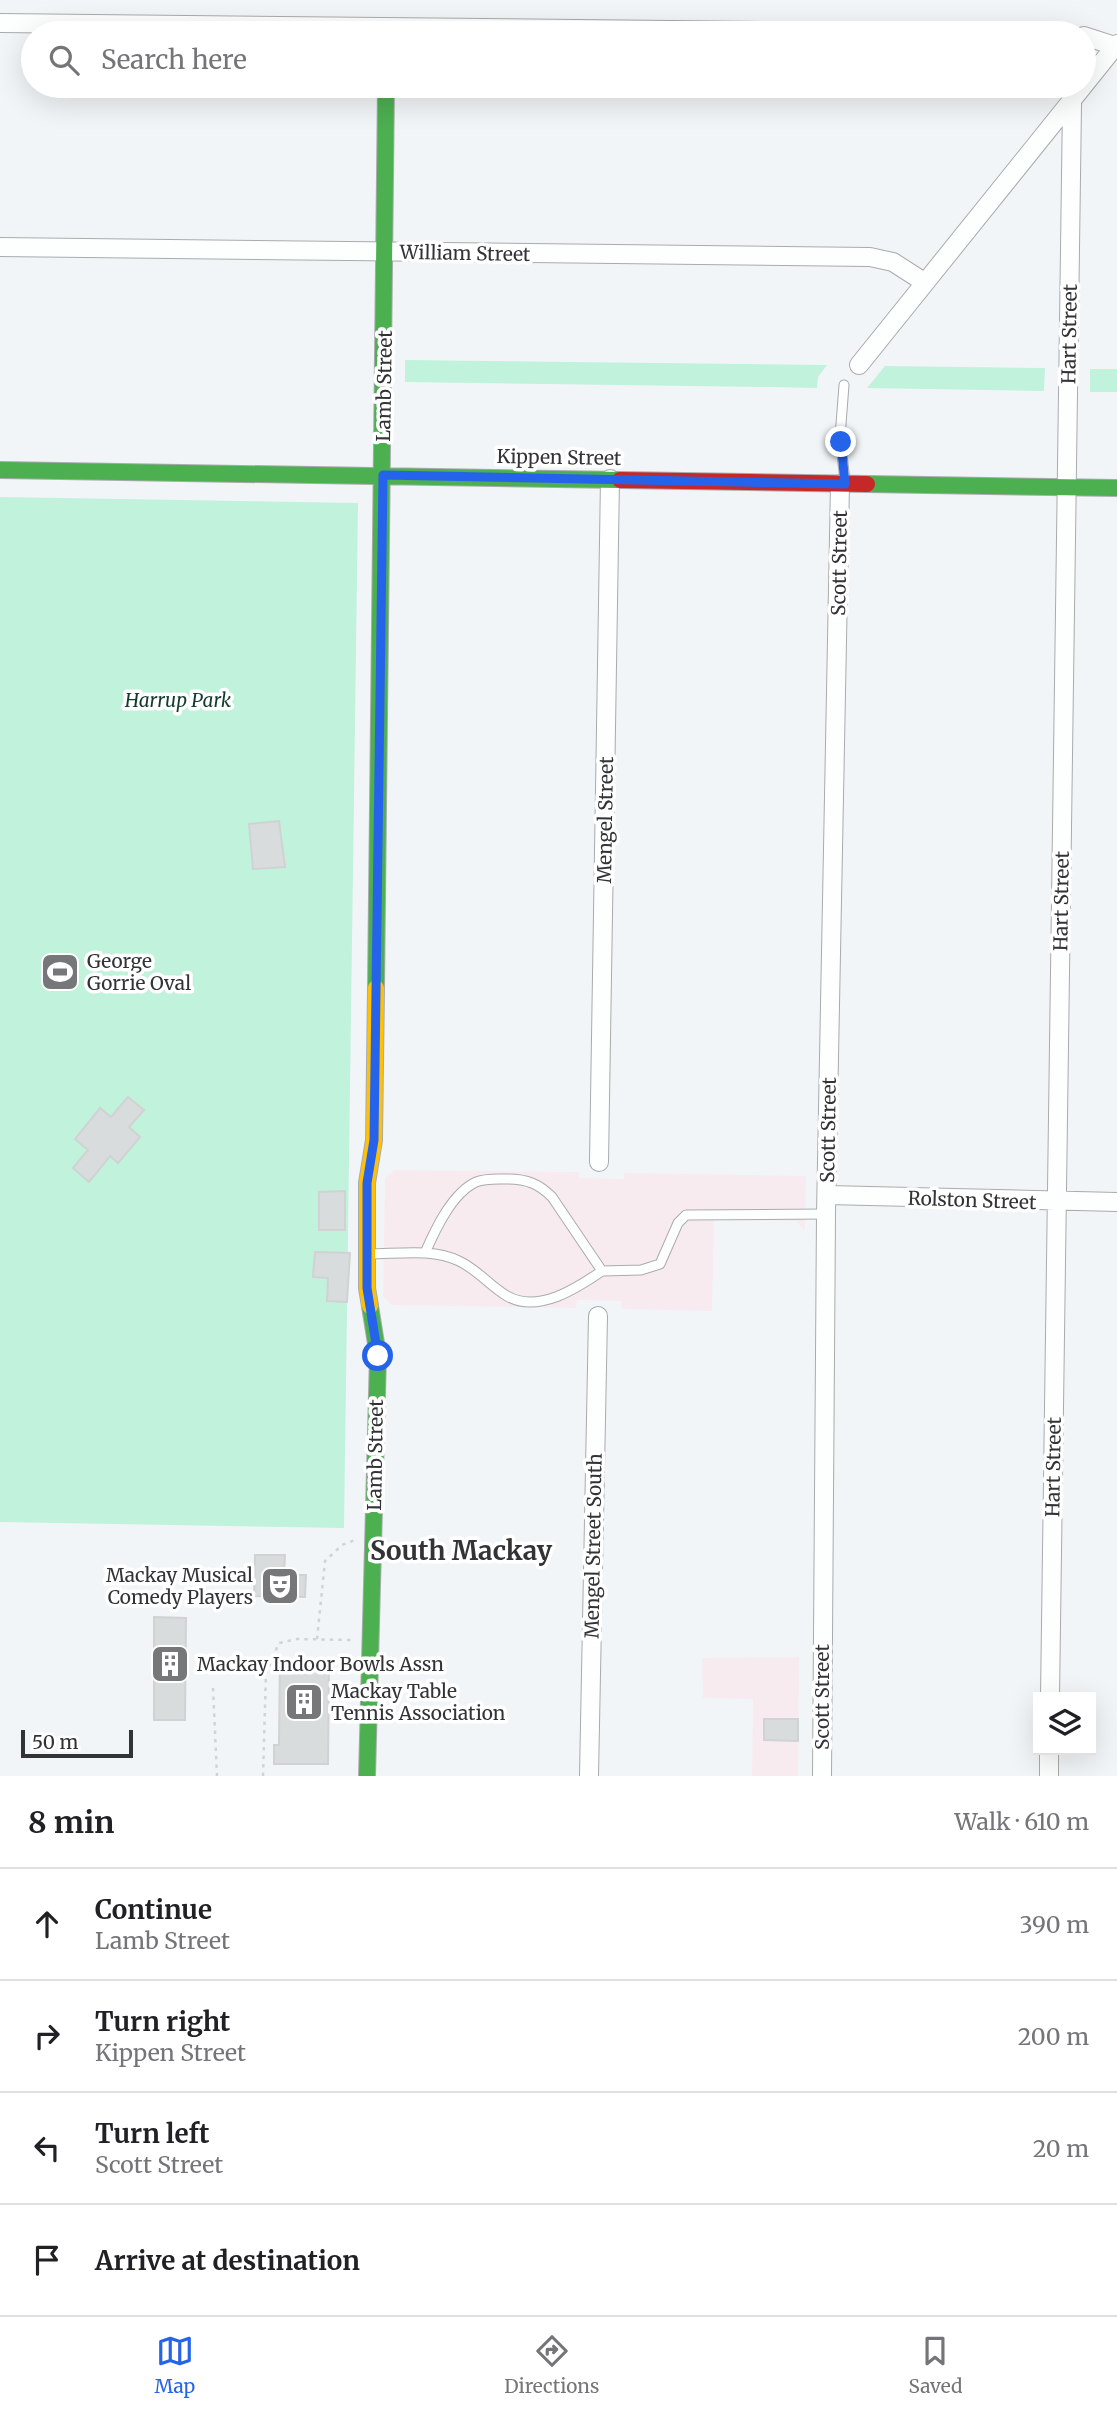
<!DOCTYPE html>
<meta charset="utf-8">
<style>
:root{--surface:#fff;--page:#f2f2f2;--text:#202124;--muted:#757577;--line:#e0e0e0;--accent:#2563eb}
body{margin:0;font-family:Merriweather,serif;background:var(--page);color:var(--text)}
.controls{position:absolute;right:21px;bottom:21px;display:grid;overflow:hidden;border-radius:0px;box-shadow:0 7px 28px #0002}
.controls button{width:63px;height:63px;display:grid;place-items:center;padding:0;border:0;border-bottom:2px solid var(--line);background:var(--surface);color:var(--text);font:35px sans-serif}
.scale{position:absolute;left:21px;bottom:18px;width:112px;box-sizing:border-box;padding-left:7px;border:4px solid #323335;border-top:0;font-size:19px;line-height:24px;white-space:nowrap;color:#323335;-webkit-text-stroke:5px #fff;paint-order:stroke}
.stop{position:absolute;width:21px;height:21px;margin:-16px;border:5px solid #2563eb;border-radius:50%;background:#fff}
.stop.end{background:#2563eb;border-color:#fff;box-shadow:0 2px 7px #0008}
.list{margin:0;padding:0;list-style:none}
h2{display:flex;justify-content:space-between;align-items:center;height:91px;margin:0;padding:0 28px;font-size:30px}
h2 small{font-size:23px;font-weight:400;color:var(--muted)}
.list li{display:grid;grid-template-columns:46px 1fr auto;gap:21px;align-items:center;box-sizing:border-box;height:112px;padding:0 28px;border-top:2px solid var(--line)}
.list b{display:block;font-size:26px;white-space:nowrap}
.list p{margin:0;font-size:23px;white-space:nowrap;color:var(--muted)}
.list em{font-size:23px;font-style:normal;color:var(--muted)}
.icon{flex:none;width:38px;height:38px;fill:none;stroke:currentColor;stroke-width:2;stroke-linecap:round;stroke-linejoin:round}
.map{position:relative;flex:none;width:1117px;height:1776px;overflow:hidden}
.search{position:absolute;background:var(--surface);box-shadow:0 7px 28px #0002;left:21px;right:21px;top:21px;height:77px;display:flex;align-items:center;gap:18px;box-sizing:border-box;padding:0 24px;border-radius:38px;color:var(--muted);font-size:26px}
.sheet{height:539px;background:var(--surface)}
nav{display:flex;justify-content:space-around;align-items:center;box-sizing:border-box;height:98px;border-top:2px solid var(--line);background:var(--surface);font-size:19px;color:var(--muted)}
nav a{display:grid;justify-items:center;gap:4px}
nav .on{color:var(--accent)}
.map>svg:first-child{display:block}
.commercial{fill:#f8ebf0}
.green{fill:#c0f2dc}
.building{fill:#d9dcdd;stroke:#d0d2d4;stroke-width:2}
.lines{fill:none;stroke-linecap:round;stroke-linejoin:round}
.lane-casing{stroke:#a9abad;stroke-width:11}
.street-casing{stroke:#a9abad;stroke-width:20}
.fast-casing{stroke:#a9abad;stroke-width:18}
.slow-casing{stroke:#a9abad;stroke-width:18}
.jam-casing{stroke:#a9abad;stroke-width:18}
.path{stroke:#d2d3d3;stroke-width:2.5;stroke-dasharray:3.5 5;stroke-linecap:butt}
.lane{stroke:#fdfefe;stroke-width:9}
.street{stroke:#fdfefe;stroke-width:18}
.fast{stroke:#4caf50;stroke-width:16}
.slow{stroke:#ffc107;stroke-width:16}
.jam{stroke:#c62828;stroke-width:16}
.route{stroke:#2563eb;stroke-width:9}
.labels{text-anchor:middle;dominant-baseline:central;stroke-width:7;stroke-linejoin:round;paint-order:stroke}
.street-label{font-size:19px;fill:#323335;stroke:#fff}
.park-label{font-size:19px;font-style:italic;fill:#143c2b;stroke:#fff}
.poi-label{font-size:19px;fill:#323335;stroke:#fff;text-anchor:start}
.district-label{font-size:26px;font-weight:bold;fill:#323335;stroke:#fff}
</style>
<div class="map">
<svg width="1117" height="1776" viewBox="0 0 1117 1776">
<rect width="100%" height="100%" fill="#f2f5f7"/>
<path class="commercial" d="M394,1170L579,1172V1178L624,1179V1173L806,1176L805,1230L796,1221L714,1220L712,1311L622,1309L621,1301L577,1300L576,1308L392,1305L383,1296L385,1178Z
M799,1657L798,1776H752L753,1699L703,1698L702,1658Z"/>
<path class="green" d="M405,360L827,365L818,377L817,388L772,387L405,382Z
M885,366L1045,368L1044,391L867,388Z
M1090,369H1117V392H1090Z
M0,497L358,503L344,1528L0,1522Z"/>
<path class="building" d="M279,821L285,867L253,869L249,824Z
M128,1097L144,1110L129,1127L140,1137L118,1163L110,1156L89,1182L73,1168L88,1150L75,1139L100,1108L111,1117Z
M345,1191V1230H319V1192Z
M315,1252L350,1253L347,1302L327,1301L328,1278L313,1277Z
M255,1555H285L284,1575H306L305,1597L254,1596Z
M154,1617L186,1618L185,1720H154Z
M280,1659L329,1660L328,1764H274V1745H279Z
M764,1719H798V1741L764,1740Z"/>
<g class="lines">
<defs>
<path id="lane" d="M844,385L840,437L845,481
M368,1254C398,1254 432,1248 459,1261C478,1270 490,1286 507,1296C538,1314 577,1288 602,1271L552,1197C539,1184 527,1179 508,1179C498,1179 485,1178 476,1182C452,1193 435,1230 425,1253
M602,1271L641,1270L660,1264L678,1223L686,1215L826,1214"/>
<path id="street" d="M0,23L966,33
M1084,36L1115,46
M0,247L870,257L893,262L924,282
M859,365L1117,44
M599,1162L610,479
M827,1195L1117,1202
M1050,1697L1072,104
M589,1776L598,1316
M822,1776L826,1214L840,484
M1049,1776V1750"/>
<path id="fast" d="M0,470L620,480
M867,484L1117,488
M376,988L386,86
M367,1776L378,1356L370,1306"/>
<path id="slow" d="M370,1306L367,1288V1183L374,1140L376,988"/>
<path id="jam" d="M620,480L867,484"/>
</defs>
<use href="#lane" class="lane-casing"/>
<use href="#street" class="street-casing"/>
<use href="#fast" class="fast-casing"/>
<use href="#slow" class="slow-casing"/>
<use href="#jam" class="jam-casing"/>
<path class="path" d="M317,1639L325,1561L342,1545L355,1540
M213,1688L217,1776
M263,1776L266,1673L279,1643L297,1639L353,1640"/>
<use href="#lane" class="lane"/>
<use href="#street" class="street"/>
<use href="#fast" class="fast"/>
<use href="#slow" class="slow"/>
<use href="#jam" class="jam"/>
</g>
<g class="lines">
<path class="route" d="M378,1356L367,1288V1183L374,1140L383,475L845,484L841,442"/>
</g>
<defs>
<symbol id="stadium-square" viewBox="-11 -11 22 22"><rect x="-9" y="-9" width="18" height="18" rx="4" fill="#757779" stroke="#fff"/><path d="M0-5a6.5 5 0 1 0 0 10a6.5 5 0 1 0 0-10ZM-3.5-1.8h7v3.6h-7Z" fill="#fff"/></symbol>
<symbol id="theatre-square" viewBox="-11 -11 22 22"><rect x="-9" y="-9" width="18" height="18" rx="4" fill="#757779" stroke="#fff"/><path d="M-5-5.5Q0-4 5-5.5V0Q5 5 0 6Q-5 5-5 0ZM-3.3-2.5H-1v1.5H-3.3ZM1-2.5H3.3v1.5H1ZM-2.8 1Q0 5.5 2.8 1Z" fill="#fff"/></symbol>
<symbol id="building-square" viewBox="-11 -11 22 22"><rect x="-9" y="-9" width="18" height="18" rx="4" fill="#757779" stroke="#fff"/><path d="M-4-6H4V6H1V3H-1V6H-4ZM-2.5-4.3h1.7v1.8h-1.7ZM.8-4.3h1.7v1.8H.8ZM-2.5-1h1.7V.8h-1.7ZM.8-1h1.7V.8H.8Z" fill="#fff"/></symbol>
</defs>
<g fill-rule="evenodd">
<use href="#stadium-square" x="38" y="950" width="44" height="44"/>
<use href="#theatre-square" x="258" y="1564" width="44" height="44"/>
<use href="#building-square" x="148" y="1642" width="44" height="44"/>
<use href="#building-square" x="282" y="1680" width="44" height="44"/>
</g>
<g class="labels">
<g class="street-label">
<text transform="translate(465 253) rotate(1)">William Street</text>
<text transform="translate(1069 334) rotate(-89)">Hart Street</text>
<text transform="translate(384 386) rotate(-89)">Lamb Street</text>
<text transform="translate(559 457) rotate(1)">Kippen Street</text>
<text transform="translate(839 563) rotate(-89)">Scott Street</text>
<text transform="translate(605 820) rotate(-89)">Mengel Street</text>
<text transform="translate(1061 901) rotate(-89)">Hart Street</text>
<text transform="translate(828 1130) rotate(-89)">Scott Street</text>
<text transform="translate(972 1200) rotate(2)">Rolston Street</text>
<text transform="translate(375 1455) rotate(-89)">Lamb Street</text>
<text transform="translate(1053 1467) rotate(-89)">Hart Street</text>
<text transform="translate(593 1546) rotate(-89)">Mengel Street South</text>
<text transform="translate(822 1697) rotate(-90)">Scott Street</text>
</g>
<g class="park-label">
<text x="178" y="700">Harrup Park</text>
</g>
<g class="poi-label">
<text x="87" y="961">George<tspan x="87" dy="22">Gorrie Oval</tspan></text>
<text x="253" y="1575" text-anchor="end">Mackay Musical<tspan x="253" dy="22">Comedy Players</tspan></text>
<text x="197" y="1664">Mackay Indoor Bowls Assn</text>
<text x="331" y="1691">Mackay Table<tspan x="331" dy="22">Tennis Association</tspan></text>
</g>
<g class="district-label">
<text x="461" y="1550">South Mackay</text>
</g>
</g>
</svg>
<div class="controls">
<button><svg class="icon" aria-label="layers" viewBox="0 0 24 24"><path d="M12 4l9 5-9 5-9-5zM3 14l9 5 9-5"/></svg></button>
</div>
<div class="scale">50 m</div>
<div class="stop" style="left:378px;top:1356px"></div>
<div class="stop end" style="left:841px;top:442px"></div>
<div class="search"><svg class="icon" aria-label="search" viewBox="0 0 24 24"><circle cx="10" cy="10" r="6"/><path d="M15 15l6 6"/></svg>Search here</div>
</div>
<section class="sheet">
<h2>8 min<small>Walk · 610 m</small></h2>
<ul class="list">
<li><svg class="icon" aria-label="ahead" viewBox="0 0 24 24"><path d="M12 20V5M6 11l6-6 6 6"/></svg><div><b>Continue</b><p>Lamb Street</p></div><em>390 m</em></li>
<li><svg class="icon" aria-label="right" viewBox="0 0 24 24"><path d="M7 20v-9h11M14 6l5 5-5 5"/></svg><div><b>Turn right</b><p>Kippen Street</p></div><em>200 m</em></li>
<li><svg class="icon" aria-label="left" viewBox="0 0 24 24"><path d="M17 20v-9H6M10 6l-5 5 5 5"/></svg><div><b>Turn left</b><p>Scott Street</p></div><em>20 m</em></li>
<li><svg class="icon" aria-label="arrive" viewBox="0 0 24 24"><path d="M6 21V4h12l-3 4 3 4H6"/></svg><div><b>Arrive at destination</b></div></li>
</ul>
</section>
<nav>
<a class="on"><svg class="icon" aria-label="map" viewBox="0 0 24 24"><path d="M3 6l6-2 6 2 6-2v14l-6 2-6-2-6 2zM9 4v14M15 6v14"/></svg>Map</a>
<a><svg class="icon" aria-label="directions" viewBox="0 0 24 24"><path d="M12 3l9 9-9 9-9-9zM9 14v-3h6M13 9l2 2-2 2"/></svg>Directions</a>
<a><svg class="icon" aria-label="saved" viewBox="0 0 24 24"><path d="M7 4h10v16l-5-4-5 4z"/></svg>Saved</a>
</nav>
